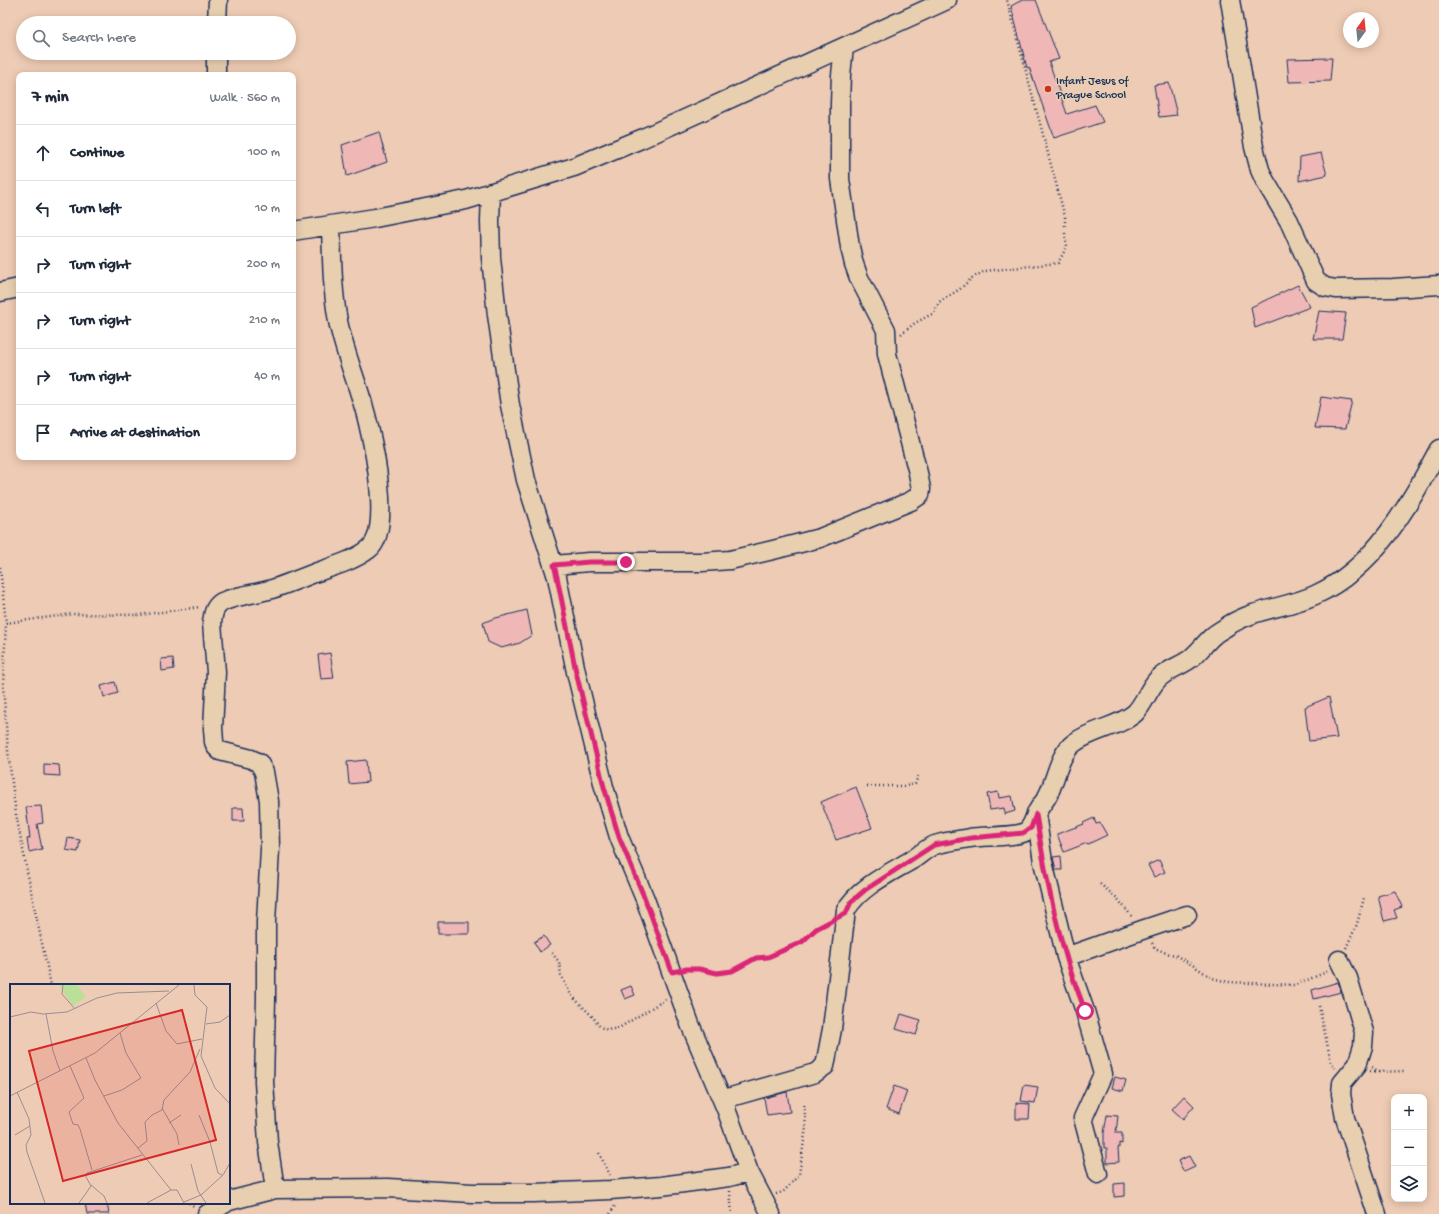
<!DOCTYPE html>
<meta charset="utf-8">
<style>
:root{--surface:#fff;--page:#f6f6f7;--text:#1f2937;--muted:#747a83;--line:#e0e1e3}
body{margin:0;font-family:"Gochi Hand",sans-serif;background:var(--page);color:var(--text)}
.controls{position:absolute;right:12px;bottom:12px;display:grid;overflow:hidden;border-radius:8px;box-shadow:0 2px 10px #0003}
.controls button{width:36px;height:36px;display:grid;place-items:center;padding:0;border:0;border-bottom:1px solid var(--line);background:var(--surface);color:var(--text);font:20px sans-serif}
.compass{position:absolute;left:1343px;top:12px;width:36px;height:36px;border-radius:50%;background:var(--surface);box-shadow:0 2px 10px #0003;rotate:15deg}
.stop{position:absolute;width:12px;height:12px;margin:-9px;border:3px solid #db2777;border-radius:50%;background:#fff}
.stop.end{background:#db2777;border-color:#fff;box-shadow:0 1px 4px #0008}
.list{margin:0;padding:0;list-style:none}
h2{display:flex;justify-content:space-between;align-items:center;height:52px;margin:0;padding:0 16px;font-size:17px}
h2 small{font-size:13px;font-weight:400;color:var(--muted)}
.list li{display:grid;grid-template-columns:26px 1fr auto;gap:12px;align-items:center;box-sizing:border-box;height:56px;padding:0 16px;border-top:1px solid var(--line)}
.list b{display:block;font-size:15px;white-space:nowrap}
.list em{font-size:13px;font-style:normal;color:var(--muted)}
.icon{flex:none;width:22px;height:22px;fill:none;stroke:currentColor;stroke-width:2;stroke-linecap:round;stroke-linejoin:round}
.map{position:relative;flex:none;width:1439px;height:1214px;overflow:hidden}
.search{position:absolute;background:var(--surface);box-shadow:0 2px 10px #0003;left:16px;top:16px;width:280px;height:44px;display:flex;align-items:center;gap:10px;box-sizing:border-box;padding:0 14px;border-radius:22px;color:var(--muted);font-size:15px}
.panel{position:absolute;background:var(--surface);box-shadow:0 2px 10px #0003;left:16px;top:72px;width:280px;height:388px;border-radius:8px}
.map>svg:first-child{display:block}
.building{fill:#efb8b7;stroke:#1b2f5e}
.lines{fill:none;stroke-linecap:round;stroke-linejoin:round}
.minor-casing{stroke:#1b2f5e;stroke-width:21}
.path{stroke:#1b2f5e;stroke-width:2.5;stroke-dasharray:1 3;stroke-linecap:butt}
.minor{stroke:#e8cfb0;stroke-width:18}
.route{stroke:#db2777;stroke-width:5}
.poi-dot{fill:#c8321e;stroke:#e8cfb0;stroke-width:1.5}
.labels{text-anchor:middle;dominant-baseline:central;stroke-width:3;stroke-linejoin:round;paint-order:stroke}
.poi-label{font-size:12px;fill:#1b2f5e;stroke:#e8cfb0;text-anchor:start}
.inset-road{fill:none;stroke:#9a8d92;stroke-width:1}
.view{fill:#d62828;fill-opacity:0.15;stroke:#d62828;stroke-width:2}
.inset-edge{fill:none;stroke:#1b2f5e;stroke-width:2}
</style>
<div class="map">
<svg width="1439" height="1214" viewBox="0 0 1439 1214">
<rect width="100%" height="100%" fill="#eecbb4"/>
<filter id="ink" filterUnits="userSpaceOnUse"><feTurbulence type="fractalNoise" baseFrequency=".025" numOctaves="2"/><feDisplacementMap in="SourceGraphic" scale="8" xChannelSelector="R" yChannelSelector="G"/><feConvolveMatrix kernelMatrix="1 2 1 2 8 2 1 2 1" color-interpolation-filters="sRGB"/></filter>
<g filter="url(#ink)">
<path class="building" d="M1022,0H1036L1059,59L1049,62L1067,114L1095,105L1103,122L1054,138L1029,67L1027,68L1011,6Z
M1332,58L1330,81L1289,82L1287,59Z
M1169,83L1177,115L1159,117L1154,85Z
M379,132L387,162L347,176L342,145Z
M1321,153L1327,175L1299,181L1300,157Z
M1298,285L1310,307L1255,328L1251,307Z
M1319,311L1346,313L1342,339H1313Z
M1321,397L1352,401L1345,429L1315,428Z
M527,610L532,635L520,643L501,648L488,642L483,623L492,619Z
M330,653L334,678L321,679L318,655Z
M173,658L174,669L162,671L161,659Z
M115,682L118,693L104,697L101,686Z
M1329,697L1337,738L1309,741L1305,707Z
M366,760L368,782L349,784L347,762Z
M44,764L59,765L60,776L44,775Z
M856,787L872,828L836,840L821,802Z
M998,792L999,798L1012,796L1015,811L1005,814L1004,808L990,810L987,794Z
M41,806L43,823L37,824L42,849L29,852L27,839L30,838L26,807Z
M233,808H243L244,821H233Z
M1094,818L1096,824L1100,823L1107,835L1088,844L1087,843L1064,852L1057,834L1084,824L1083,823Z
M68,838L80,840L78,852L66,850Z
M1061,856L1062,870H1056L1053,857Z
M1159,860L1165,872L1154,877L1148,865Z
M1395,891L1402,907L1394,910L1397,918L1384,921L1378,896Z
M438,922H469V934H438Z
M544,936L550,945L540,952L534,942Z
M1338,982L1341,992L1314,999L1312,990Z
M631,986L635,995L625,999L621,990Z
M901,1014L921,1020L916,1035L896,1029Z
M1115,1077L1126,1080L1123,1091L1112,1088Z
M1024,1085L1038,1087L1035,1103L1021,1101Z
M894,1086L907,1091L899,1114L886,1109Z
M787,1092L790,1112L767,1115L764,1098Z
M1184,1096L1194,1106L1183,1119L1172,1109Z
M1016,1103L1030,1104L1029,1119H1016Z
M1107,1115L1118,1116L1116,1133H1122V1144L1119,1143V1148H1118L1119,1162L1107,1163V1148H1104V1133Z
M1189,1156L1195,1167L1184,1172L1178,1161Z
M1125,1183V1196L1114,1197V1184Z
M85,1203H107L109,1214H87Z"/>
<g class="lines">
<defs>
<path id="minor" d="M1230,0L1254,147L1260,170L1265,181L1289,221L1316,281L1325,287L1336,289L1393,288L1439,285
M217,23L218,0
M216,75V53
M491,192L490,221L491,258L497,315L510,405L526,480L557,577L576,672L604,787L619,837L645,899L690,1024L726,1109L749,1172L771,1214
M293,231L375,218L466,200L574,167L641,139L947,0
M0,292L19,288
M554,565L589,562H702L730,560L773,550L820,538L911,501L920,495L921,489L918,473L887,354L886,330L859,278L854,264L850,247L840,179V104L841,75L844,47
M1036,813L1043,862L1066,957L1085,1011L1103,1074L1083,1118L1098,1174
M1066,957L1142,930L1187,915
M1339,960L1348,978L1364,1032L1363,1046L1357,1065L1342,1083L1341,1094L1345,1118L1377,1214
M726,1109L728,1099L731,1097L815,1073L825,1066L832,1029L846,910C860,886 892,872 915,858C921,854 928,847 935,845C946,841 959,840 970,838C983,836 1016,837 1025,832C1033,827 1033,820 1037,812C1040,806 1045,801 1048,795C1056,779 1059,754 1074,743C1092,729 1119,727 1135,713C1144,704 1148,690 1157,680C1166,670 1179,667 1190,659C1199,652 1205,643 1213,636C1217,632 1224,629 1229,625C1257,608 1287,608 1315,595C1375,568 1409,505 1439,449
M275,1189L268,1142L264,1082L266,999V922L270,849L269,801L264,772L259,763L251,759L220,751L216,747L214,742L213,728L216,672L212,623C213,614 214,607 222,602C238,595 256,594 272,589C287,584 302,578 317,572C335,566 355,560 369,549C392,531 374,448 368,423C360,388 345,356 338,321C332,289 332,257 331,225
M229,1201L275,1189L388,1188L472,1193H534L610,1190L661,1186L729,1177L749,1172
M207,1214L226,1203"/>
</defs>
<use href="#minor" class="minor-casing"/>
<path class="path" d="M901,334L915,323L934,313L939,302L960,289L972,278L985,271L1058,263L1067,246L1065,234V217L1007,0
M0,567L6,623L3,685L8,751L16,814L34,906L51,985
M6,623L73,614L139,615L200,607
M867,786H905L915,784L918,776
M1100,884L1117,898L1133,918
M1152,943L1155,948L1166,953L1175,955L1194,966L1212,978L1228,982L1295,985L1329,971
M1346,948L1357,924L1364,898
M552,953L559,962L561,975L571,995L593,1017L600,1027L608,1030L619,1028L666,999
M686,969H699L717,973L732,971L756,958L768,957L802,942L816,929L829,922
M1319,1006L1331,1062L1335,1068
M1372,1067L1379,1072L1404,1071
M1370,1071L1379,1072
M599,1153L610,1175
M730,1191L732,1214
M776,1194L783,1192L799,1175L806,1127L804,1103
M189,1203L194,1206
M610,1214L616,1204"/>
<use href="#minor" class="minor"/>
</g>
</g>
<g class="lines" filter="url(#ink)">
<path class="route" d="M626,562H589L554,565L557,577L576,672L604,787L619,837L645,899L672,972L687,969H699L717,973L732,971L756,958L768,957L802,942L816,929L846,913L851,902L865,890L934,845L971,838L1023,833L1031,828L1036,814C1043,862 1052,910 1066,956C1071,975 1079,993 1085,1011"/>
</g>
<circle class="poi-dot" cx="1048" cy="89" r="4"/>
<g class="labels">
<g class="poi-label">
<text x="1056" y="82">Infant Jesus of<tspan x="1056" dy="14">Prague School</tspan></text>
</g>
</g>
<g transform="translate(10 984)">
<rect width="220" height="220" fill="#eecbb4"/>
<path d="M49,1H67L76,13L63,22Z" fill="#bbdf99"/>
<path class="inset-road" d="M53,1L52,10L65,25M184,1L185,11L197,23L191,72L205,104L220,120M146,19L156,47L167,60L192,55M36,30L43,67L50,87M0,33L21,28L33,30L57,28L87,14L107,9L159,7M196,40L210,38L220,31M76,74L85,96L108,139L161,206H167L174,219M60,82L74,114L59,128L63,140L68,141L70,145L82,186M7,108L19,135L21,151L16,161L17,168L35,219M0,112L85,69L169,1M94,112L112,106L131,94L116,69L110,49M152,124L167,150L169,161M189,131L200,158L208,189L212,191M159,139L171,131M5,151L20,142M128,164L137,157L135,138L142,131L152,126L154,116L180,88L190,65M181,180L188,207L196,219M81,201L94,212L97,219M174,218L191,211L213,191L220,179M69,219L81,202L75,191L77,189L132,171M137,219L161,206"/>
<path class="view" d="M172,26L206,156L53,197L19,67Z"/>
<rect width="220" height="220" class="inset-edge"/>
</g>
</svg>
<div class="controls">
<button>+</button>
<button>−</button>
<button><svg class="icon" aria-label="layers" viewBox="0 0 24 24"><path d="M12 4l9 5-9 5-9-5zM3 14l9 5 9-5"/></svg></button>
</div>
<svg class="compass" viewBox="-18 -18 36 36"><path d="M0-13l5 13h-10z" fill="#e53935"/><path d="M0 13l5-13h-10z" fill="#747a83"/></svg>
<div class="stop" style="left:1085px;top:1011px"></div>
<div class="stop end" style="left:626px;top:562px"></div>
<div class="search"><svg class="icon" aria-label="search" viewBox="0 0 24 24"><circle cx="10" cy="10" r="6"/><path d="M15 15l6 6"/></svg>Search here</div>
<section class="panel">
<h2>7 min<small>Walk · 560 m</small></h2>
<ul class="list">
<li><svg class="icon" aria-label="ahead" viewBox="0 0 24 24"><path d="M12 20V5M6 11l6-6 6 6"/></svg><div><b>Continue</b></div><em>100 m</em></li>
<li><svg class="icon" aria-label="left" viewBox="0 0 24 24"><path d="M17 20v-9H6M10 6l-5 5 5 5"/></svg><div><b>Turn left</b></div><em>10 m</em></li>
<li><svg class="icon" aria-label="right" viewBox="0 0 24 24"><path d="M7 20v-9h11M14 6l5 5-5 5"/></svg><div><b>Turn right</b></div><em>200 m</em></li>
<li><svg class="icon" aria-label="right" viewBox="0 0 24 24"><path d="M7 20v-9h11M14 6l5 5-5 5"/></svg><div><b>Turn right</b></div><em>210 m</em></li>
<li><svg class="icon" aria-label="right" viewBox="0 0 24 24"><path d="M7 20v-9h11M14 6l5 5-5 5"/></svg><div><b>Turn right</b></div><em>40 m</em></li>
<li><svg class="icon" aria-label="arrive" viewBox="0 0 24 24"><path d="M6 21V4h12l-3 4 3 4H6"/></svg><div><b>Arrive at destination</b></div></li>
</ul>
</section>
</div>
